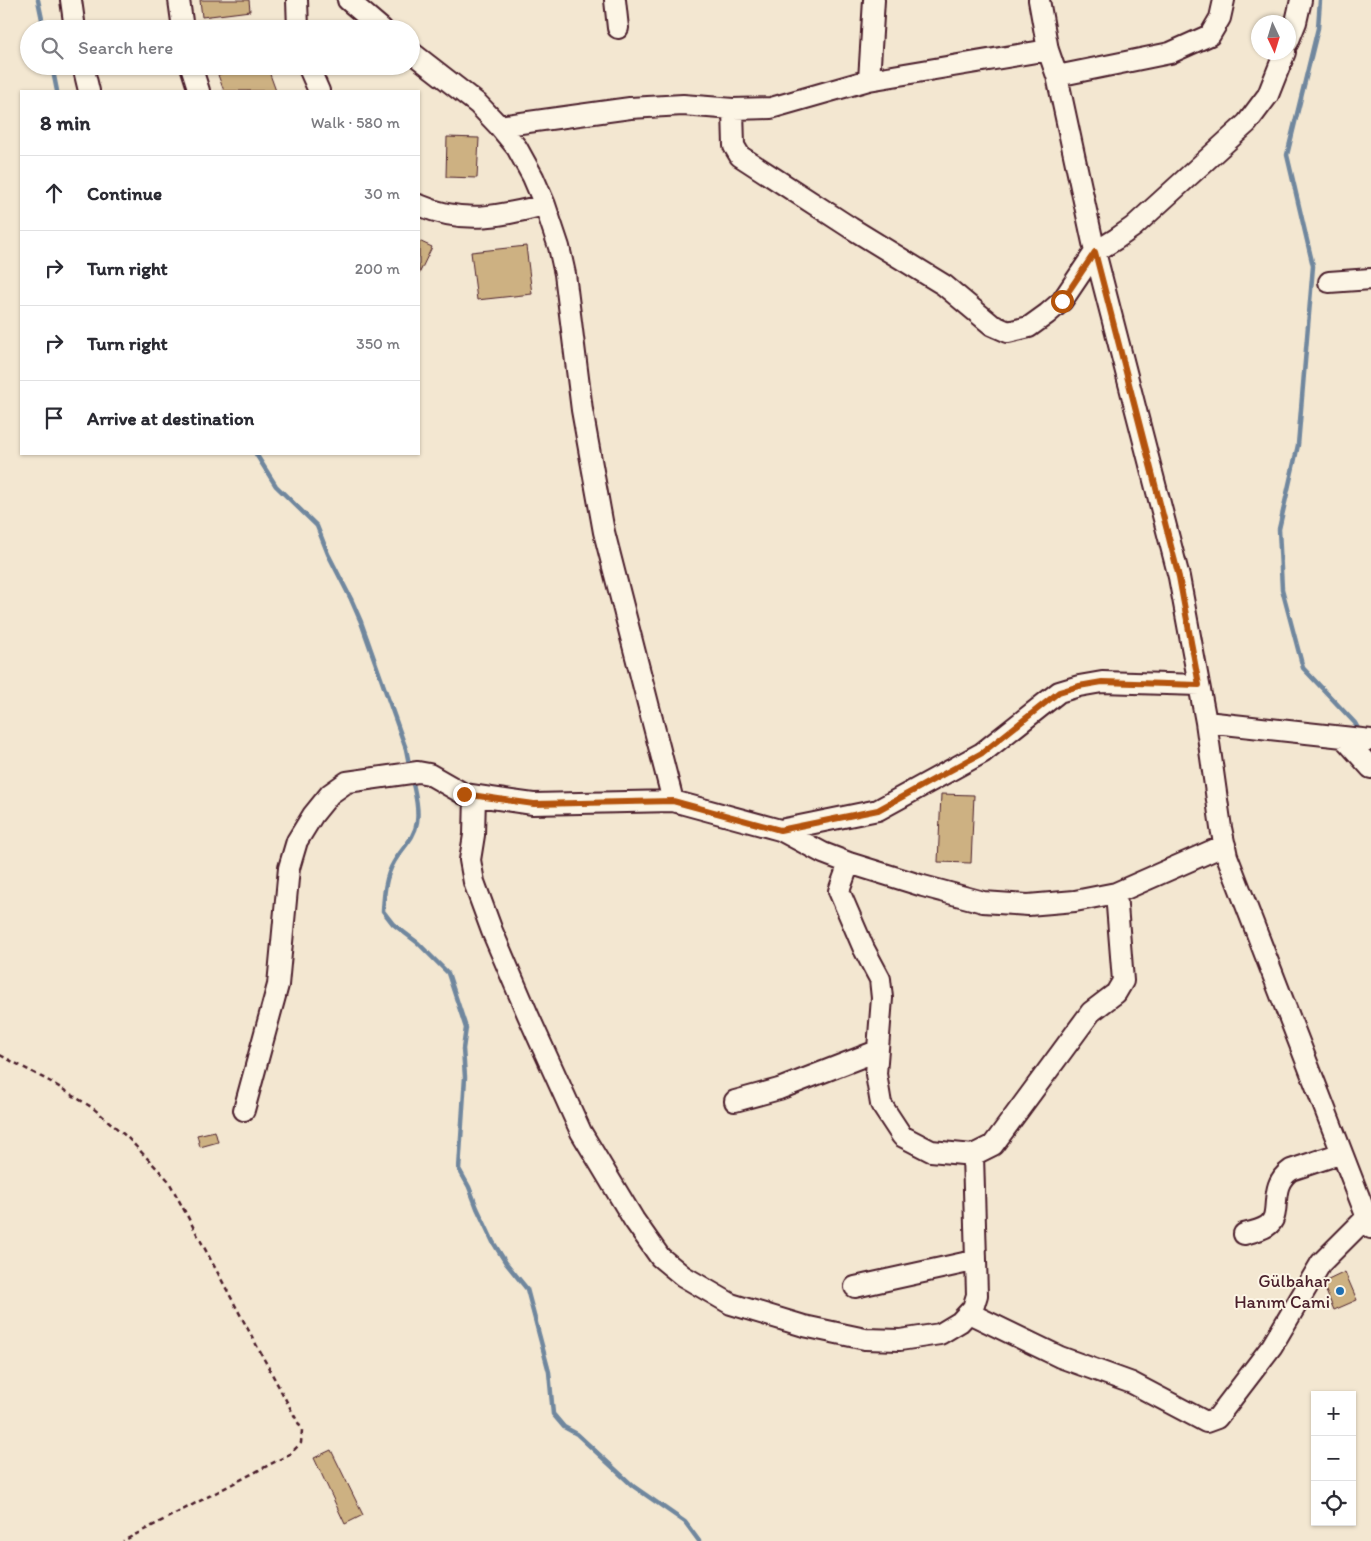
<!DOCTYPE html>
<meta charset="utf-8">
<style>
:root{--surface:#fff;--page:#f7f7f7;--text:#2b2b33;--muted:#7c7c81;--line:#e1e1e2}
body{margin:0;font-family:Itim,sans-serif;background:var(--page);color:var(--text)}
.controls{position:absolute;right:15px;bottom:15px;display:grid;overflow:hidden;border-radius:0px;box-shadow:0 1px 4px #0004}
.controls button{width:45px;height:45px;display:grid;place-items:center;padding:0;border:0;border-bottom:1px solid var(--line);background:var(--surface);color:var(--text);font:25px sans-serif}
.compass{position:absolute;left:1251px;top:15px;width:45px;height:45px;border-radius:50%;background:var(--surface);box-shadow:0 1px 4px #0004;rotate:176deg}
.stop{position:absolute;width:15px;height:15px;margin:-11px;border:4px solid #b45309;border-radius:50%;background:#fff}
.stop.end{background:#b45309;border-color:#fff;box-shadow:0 1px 5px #0008}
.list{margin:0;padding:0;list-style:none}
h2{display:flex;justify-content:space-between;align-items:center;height:65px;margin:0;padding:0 20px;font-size:21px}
h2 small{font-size:16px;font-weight:400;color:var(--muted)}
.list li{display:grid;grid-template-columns:32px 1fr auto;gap:15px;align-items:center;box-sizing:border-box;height:75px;padding:0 20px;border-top:1px solid var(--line)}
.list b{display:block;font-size:19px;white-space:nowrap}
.list em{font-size:16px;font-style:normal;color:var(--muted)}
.icon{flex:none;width:28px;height:28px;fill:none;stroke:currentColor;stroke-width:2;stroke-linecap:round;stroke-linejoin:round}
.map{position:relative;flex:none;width:1371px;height:1541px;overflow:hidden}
.search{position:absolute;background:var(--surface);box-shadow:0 1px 4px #0004;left:20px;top:20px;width:400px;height:55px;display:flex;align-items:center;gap:12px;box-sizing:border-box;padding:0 18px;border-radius:28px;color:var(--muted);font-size:19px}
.panel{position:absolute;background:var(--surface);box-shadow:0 1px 4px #0004;left:20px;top:90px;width:400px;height:365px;border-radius:0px}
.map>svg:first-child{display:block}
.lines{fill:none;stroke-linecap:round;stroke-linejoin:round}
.stream{stroke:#70879e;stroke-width:4.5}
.building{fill:#cdb182;stroke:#4a1f2b}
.minor-casing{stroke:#4a1f2b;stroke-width:24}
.path{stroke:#4a1f2b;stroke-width:2.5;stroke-dasharray:5 4;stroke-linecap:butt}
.minor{stroke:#fcf5e5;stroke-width:20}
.route{stroke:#b45309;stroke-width:6}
.poi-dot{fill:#1f6fb2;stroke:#fcf5e5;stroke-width:2}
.labels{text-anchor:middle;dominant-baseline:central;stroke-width:4;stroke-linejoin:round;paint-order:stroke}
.poi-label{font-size:18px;fill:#4a1f2b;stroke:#fcf5e5;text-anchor:end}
</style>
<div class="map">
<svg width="1371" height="1541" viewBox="0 0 1371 1541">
<rect width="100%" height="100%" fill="#f3e7d1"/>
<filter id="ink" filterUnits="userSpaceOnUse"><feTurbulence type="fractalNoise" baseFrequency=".02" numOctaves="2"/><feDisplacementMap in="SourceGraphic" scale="10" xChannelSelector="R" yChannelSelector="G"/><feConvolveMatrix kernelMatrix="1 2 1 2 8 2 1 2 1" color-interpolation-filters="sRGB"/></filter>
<g filter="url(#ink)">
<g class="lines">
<path class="stream" d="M38,0L44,29
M1320,0L1318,28L1287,155L1313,266L1298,445L1279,529L1282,589L1303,668L1355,723L1361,734
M52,66L57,91
M256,454L276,486L317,526L328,554L351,599L361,622L406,749L410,769
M412,779C415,793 419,808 417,822C415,838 401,849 394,862C385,877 384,895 383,911L393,924L418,943L448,973L466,1028L463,1049L465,1077L459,1169L469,1187L477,1208L493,1242L506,1263L527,1289L549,1372L553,1414L564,1427L577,1434L633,1486L685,1522L699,1541"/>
</g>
<path class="building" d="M200,0H249L250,11L202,17Z
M241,66H267L276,91H224L218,75Z
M447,137L479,138L477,178L446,177Z
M419,241L432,247L419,274Z
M526,246L532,294L477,300L471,252Z
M941,794L974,795L971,863L938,862Z
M215,1131L218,1142L200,1147L197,1135Z
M1345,1272L1357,1300L1334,1310L1323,1284L1324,1282Z
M331,1450L363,1515L345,1524L314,1458Z"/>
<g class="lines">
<defs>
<path id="minor" d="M71,0L75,29
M179,0L183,29
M297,0L298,29
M348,0L382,29
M615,0L618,28
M1039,0L1048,50L1057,76L1095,252L1179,577L1206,722L1221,828L1227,856L1371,1228
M1288,42L1296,22L1301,0
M411,52L478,104L499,126L517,148L533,177L545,205L559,247L565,274L582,410L604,532L673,801
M83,66L89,91
M191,66L199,91
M308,66L319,91
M1057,76L1170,53L1210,35L1220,18L1224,0
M869,80L874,0
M733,109L734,146L740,156L851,228L944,285L992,325L1008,332L1029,327L1047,314L1062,301L1095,252L1116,239L1133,227L1247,123L1268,95L1285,52
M499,126L630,108L683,105L733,109L771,108L869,80L1048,50
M419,205C465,225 499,216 545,205
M1329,282L1371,279
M1206,722L1371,740
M1343,737L1371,768
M475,796L474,835L470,860L474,882L492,931L528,1015L581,1132L634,1220L660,1257L683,1276L731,1304L804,1326L865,1339L900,1340L940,1334L960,1322L973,1308L977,1295L973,1155
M780,830L878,810L982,753L1059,692L1079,686L1102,682L1199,685
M849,863L839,891L864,949L880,979L882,998L876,1074L881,1104L902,1136L931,1151L973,1155L993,1145L1091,1012L1116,993L1123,981L1116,893
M735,1101L779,1089L877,1051
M244,1110L278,985L289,868L297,841L313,815L330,794L347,782L418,772L429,774L464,794L533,804L673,801L780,830L823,853L849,863L923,886L983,902L1028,905L1075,901L1116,893L1225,845
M1244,1234C1252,1232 1261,1230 1267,1226C1284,1215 1266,1187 1291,1170L1342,1153
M855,1287L964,1263L976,1262
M969,1313L1060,1357L1132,1383L1206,1422L1217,1418L1272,1346L1321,1263L1367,1217"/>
</defs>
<use href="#minor" class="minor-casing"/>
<path class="path" d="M0,1055L51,1082L93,1108L127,1137L168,1180L302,1430L301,1443L290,1454L123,1541"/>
<use href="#minor" class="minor"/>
</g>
</g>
<g class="lines" filter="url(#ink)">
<path class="route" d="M464,794L534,804L673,801L780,830L878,810L982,753L1059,692L1079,686L1102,682L1199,685L1179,577L1095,252L1062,301"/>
</g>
<circle class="poi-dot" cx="1340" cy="1291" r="5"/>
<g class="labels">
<g class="poi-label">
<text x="1330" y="1281">Gülbahar<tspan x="1330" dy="21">Hanım Cami</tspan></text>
</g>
</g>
</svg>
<div class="controls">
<button>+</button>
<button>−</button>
<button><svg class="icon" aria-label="locate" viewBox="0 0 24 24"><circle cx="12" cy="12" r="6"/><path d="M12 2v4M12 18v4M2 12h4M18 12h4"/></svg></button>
</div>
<svg class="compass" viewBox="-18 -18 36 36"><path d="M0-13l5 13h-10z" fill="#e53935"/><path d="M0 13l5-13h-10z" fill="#7c7c81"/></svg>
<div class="stop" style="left:1062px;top:301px"></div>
<div class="stop end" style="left:464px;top:794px"></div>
<div class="search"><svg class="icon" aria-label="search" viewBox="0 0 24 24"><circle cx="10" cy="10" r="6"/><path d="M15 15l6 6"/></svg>Search here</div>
<section class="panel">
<h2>8 min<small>Walk · 580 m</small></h2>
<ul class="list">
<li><svg class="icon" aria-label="ahead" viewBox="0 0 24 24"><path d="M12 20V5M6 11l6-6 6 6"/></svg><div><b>Continue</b></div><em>30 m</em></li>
<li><svg class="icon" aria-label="right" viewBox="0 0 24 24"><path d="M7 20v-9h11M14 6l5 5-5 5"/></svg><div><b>Turn right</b></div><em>200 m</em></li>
<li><svg class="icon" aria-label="right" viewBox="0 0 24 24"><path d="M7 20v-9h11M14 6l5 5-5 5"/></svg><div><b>Turn right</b></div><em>350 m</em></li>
<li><svg class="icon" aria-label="arrive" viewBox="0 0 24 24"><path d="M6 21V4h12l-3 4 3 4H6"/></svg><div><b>Arrive at destination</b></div></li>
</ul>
</section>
</div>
